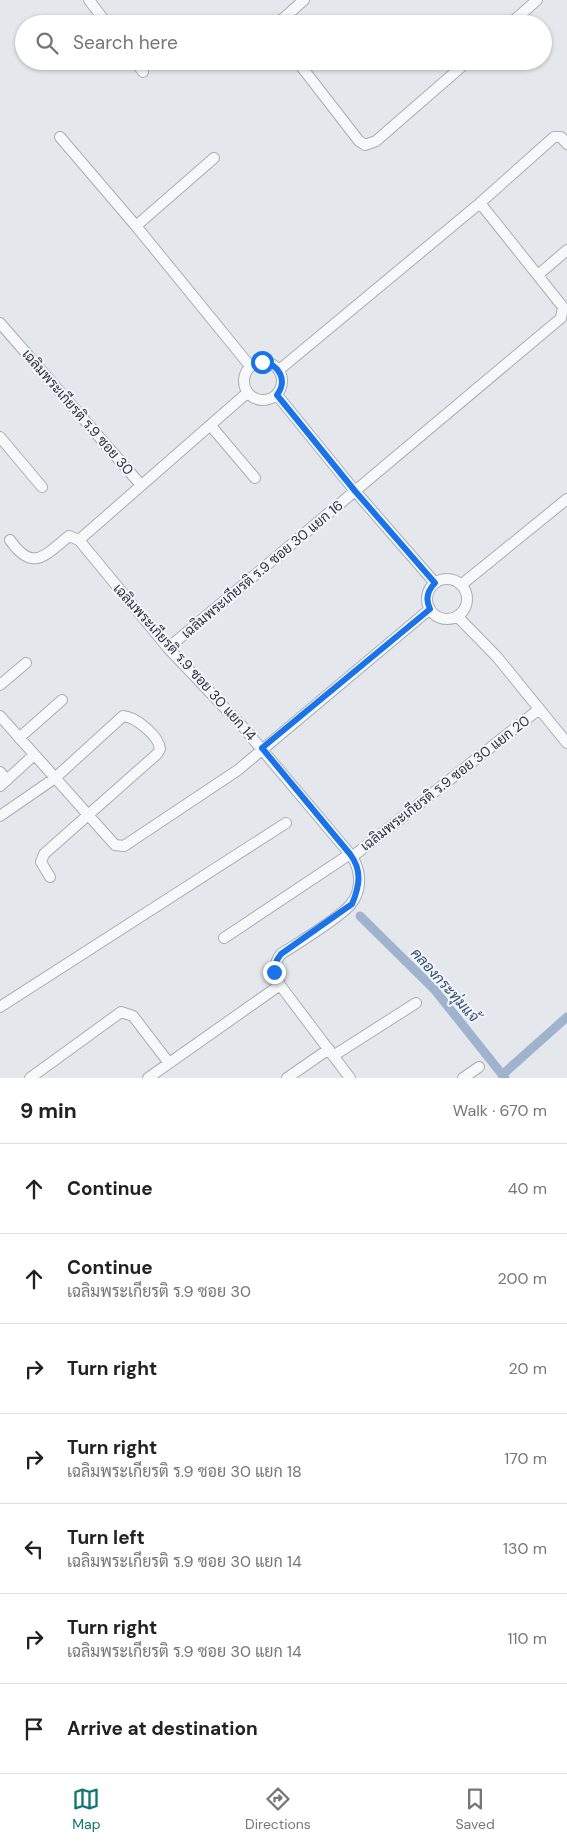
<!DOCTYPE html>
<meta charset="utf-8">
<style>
:root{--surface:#fff;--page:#f2f2f2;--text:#222;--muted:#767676;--line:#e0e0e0;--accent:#0f766e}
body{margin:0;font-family:"DM Sans",Sarabun,sans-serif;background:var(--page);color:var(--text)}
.stop{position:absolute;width:15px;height:15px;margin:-11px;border:4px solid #1a73e8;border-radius:50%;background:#fff}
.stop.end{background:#1a73e8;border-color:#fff;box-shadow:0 1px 5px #0008}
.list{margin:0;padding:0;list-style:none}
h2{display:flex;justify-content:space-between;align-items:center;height:65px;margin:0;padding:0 20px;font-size:21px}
h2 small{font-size:16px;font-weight:400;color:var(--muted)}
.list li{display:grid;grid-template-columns:32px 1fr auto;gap:15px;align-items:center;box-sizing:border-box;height:90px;padding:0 20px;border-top:1px solid var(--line)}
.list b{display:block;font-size:19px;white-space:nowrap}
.list p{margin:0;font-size:16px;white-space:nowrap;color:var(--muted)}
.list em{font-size:16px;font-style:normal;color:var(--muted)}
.icon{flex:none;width:28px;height:28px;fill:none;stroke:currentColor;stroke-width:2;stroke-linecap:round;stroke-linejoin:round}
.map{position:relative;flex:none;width:567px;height:1078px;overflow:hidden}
.search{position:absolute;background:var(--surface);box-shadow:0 1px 4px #0004;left:15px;right:15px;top:15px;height:55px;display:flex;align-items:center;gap:12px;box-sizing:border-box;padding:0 18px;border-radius:28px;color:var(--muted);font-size:19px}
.sheet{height:695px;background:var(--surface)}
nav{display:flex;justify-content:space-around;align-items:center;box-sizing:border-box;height:70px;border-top:1px solid var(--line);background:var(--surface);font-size:14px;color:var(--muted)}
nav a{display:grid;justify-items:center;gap:2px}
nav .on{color:var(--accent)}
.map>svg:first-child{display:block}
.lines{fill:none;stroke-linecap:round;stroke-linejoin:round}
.canal{stroke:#9fb4cc;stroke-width:9}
.minor-casing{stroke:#a9aeb7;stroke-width:12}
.minor{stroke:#f7f8fa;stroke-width:10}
.route{stroke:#1a73e8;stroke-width:6}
.labels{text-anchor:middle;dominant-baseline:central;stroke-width:4;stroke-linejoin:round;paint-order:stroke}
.street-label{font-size:14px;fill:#2b3445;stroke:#f4f6f9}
.water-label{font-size:15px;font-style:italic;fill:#34527a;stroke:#f4f6f9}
</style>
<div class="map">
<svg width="567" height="1078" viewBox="0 0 567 1078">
<rect width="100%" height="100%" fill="#e4e7ec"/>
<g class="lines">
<path class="canal" d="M360,916L434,989L505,1078
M502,1075L567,1017"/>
<defs>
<path id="minor" d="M89,0L107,24
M277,24L304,0
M510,24L537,0
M135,61L143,72
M297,61L359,141L365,145L376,141L468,61
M60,137L136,226
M214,158L136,226L250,366
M538,275L567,250
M0,323L141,485
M244 381a19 19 0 1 1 38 0a19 19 0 1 1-38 0Z
M279,370L480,203L554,137H561L567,144
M247,393L79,540L168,648L243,727L350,854C361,868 363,889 351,904C340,918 298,943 281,954C273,964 274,973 280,985L350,1078
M277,395L355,491L435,583
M211,426L255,478
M0,437L42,487
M10,540C33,573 45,555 69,536L79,540
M427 599a20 20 0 1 1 40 0a20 20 0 1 1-40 0Z
M461,585L567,499
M457,616L497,657L567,743
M168,648L561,318L563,307L480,203
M0,685L26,663
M0,716L115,845L124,846L238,770L430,609
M19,738L62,700
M0,772L7,780
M0,786L34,755
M0,816L55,778L123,716C136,717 159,736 160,749L157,754L44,854L41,862L50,877
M352,857L538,710
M224,938L350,854
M0,1007L286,823
M333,1056L416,1003
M30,1078L121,1012L133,1016L169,1063
M148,1078L280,985
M287,1078L329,1049
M463,1078L479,1067"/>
</defs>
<use href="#minor" class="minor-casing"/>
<use href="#minor" class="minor"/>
</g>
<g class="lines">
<path class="route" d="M262,362C279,364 288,380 277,395L355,491L435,583C427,591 425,599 430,609L262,748L350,854C362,870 360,885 352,904L281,954L277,960L274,972"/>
</g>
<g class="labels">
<g class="street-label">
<text transform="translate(78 412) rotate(49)">เฉลิมพระเกียรติ ร.9 ซอย 30</text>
<text transform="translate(262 569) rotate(-40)">เฉลิมพระเกียรติ ร.9 ซอย 30 แยก 16</text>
<text transform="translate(185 662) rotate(48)">เฉลิมพระเกียรติ ร.9 ซอย 30 แยก 14</text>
<text transform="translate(445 783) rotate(-38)">เฉลิมพระเกียรติ ร.9 ซอย 30 แยก 20</text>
</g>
<g class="water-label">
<text transform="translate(445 985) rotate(48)">คลองกระทุ่มแจ้</text>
</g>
</g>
</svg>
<div class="stop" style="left:262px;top:362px"></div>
<div class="stop end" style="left:274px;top:972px"></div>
<div class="search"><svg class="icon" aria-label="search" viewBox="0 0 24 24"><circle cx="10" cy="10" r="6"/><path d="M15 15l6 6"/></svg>Search here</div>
</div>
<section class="sheet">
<h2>9 min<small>Walk · 670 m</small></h2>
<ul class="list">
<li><svg class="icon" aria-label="ahead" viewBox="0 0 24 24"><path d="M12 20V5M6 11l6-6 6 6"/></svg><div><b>Continue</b></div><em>40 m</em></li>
<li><svg class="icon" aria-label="ahead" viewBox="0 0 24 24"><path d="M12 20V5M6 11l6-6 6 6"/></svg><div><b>Continue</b><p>เฉลิมพระเกียรติ ร.9 ซอย 30</p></div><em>200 m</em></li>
<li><svg class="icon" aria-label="right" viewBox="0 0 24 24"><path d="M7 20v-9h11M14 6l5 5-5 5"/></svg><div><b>Turn right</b></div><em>20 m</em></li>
<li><svg class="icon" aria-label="right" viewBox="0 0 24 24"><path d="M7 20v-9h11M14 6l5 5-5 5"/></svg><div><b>Turn right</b><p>เฉลิมพระเกียรติ ร.9 ซอย 30 แยก 18</p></div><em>170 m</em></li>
<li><svg class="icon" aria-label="left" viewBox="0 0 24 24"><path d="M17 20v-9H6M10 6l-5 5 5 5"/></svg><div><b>Turn left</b><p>เฉลิมพระเกียรติ ร.9 ซอย 30 แยก 14</p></div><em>130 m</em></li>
<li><svg class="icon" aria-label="right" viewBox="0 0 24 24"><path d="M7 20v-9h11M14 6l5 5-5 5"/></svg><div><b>Turn right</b><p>เฉลิมพระเกียรติ ร.9 ซอย 30 แยก 14</p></div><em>110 m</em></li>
<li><svg class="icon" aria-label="arrive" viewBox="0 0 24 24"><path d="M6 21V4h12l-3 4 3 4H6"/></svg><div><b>Arrive at destination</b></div></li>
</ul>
</section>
<nav>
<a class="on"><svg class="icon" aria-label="map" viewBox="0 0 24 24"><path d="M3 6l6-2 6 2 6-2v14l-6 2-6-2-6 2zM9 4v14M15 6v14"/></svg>Map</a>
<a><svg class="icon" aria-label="directions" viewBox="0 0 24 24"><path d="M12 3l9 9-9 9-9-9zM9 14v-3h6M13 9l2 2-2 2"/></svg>Directions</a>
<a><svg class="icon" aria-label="saved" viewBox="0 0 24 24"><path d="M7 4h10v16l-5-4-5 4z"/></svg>Saved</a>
</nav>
